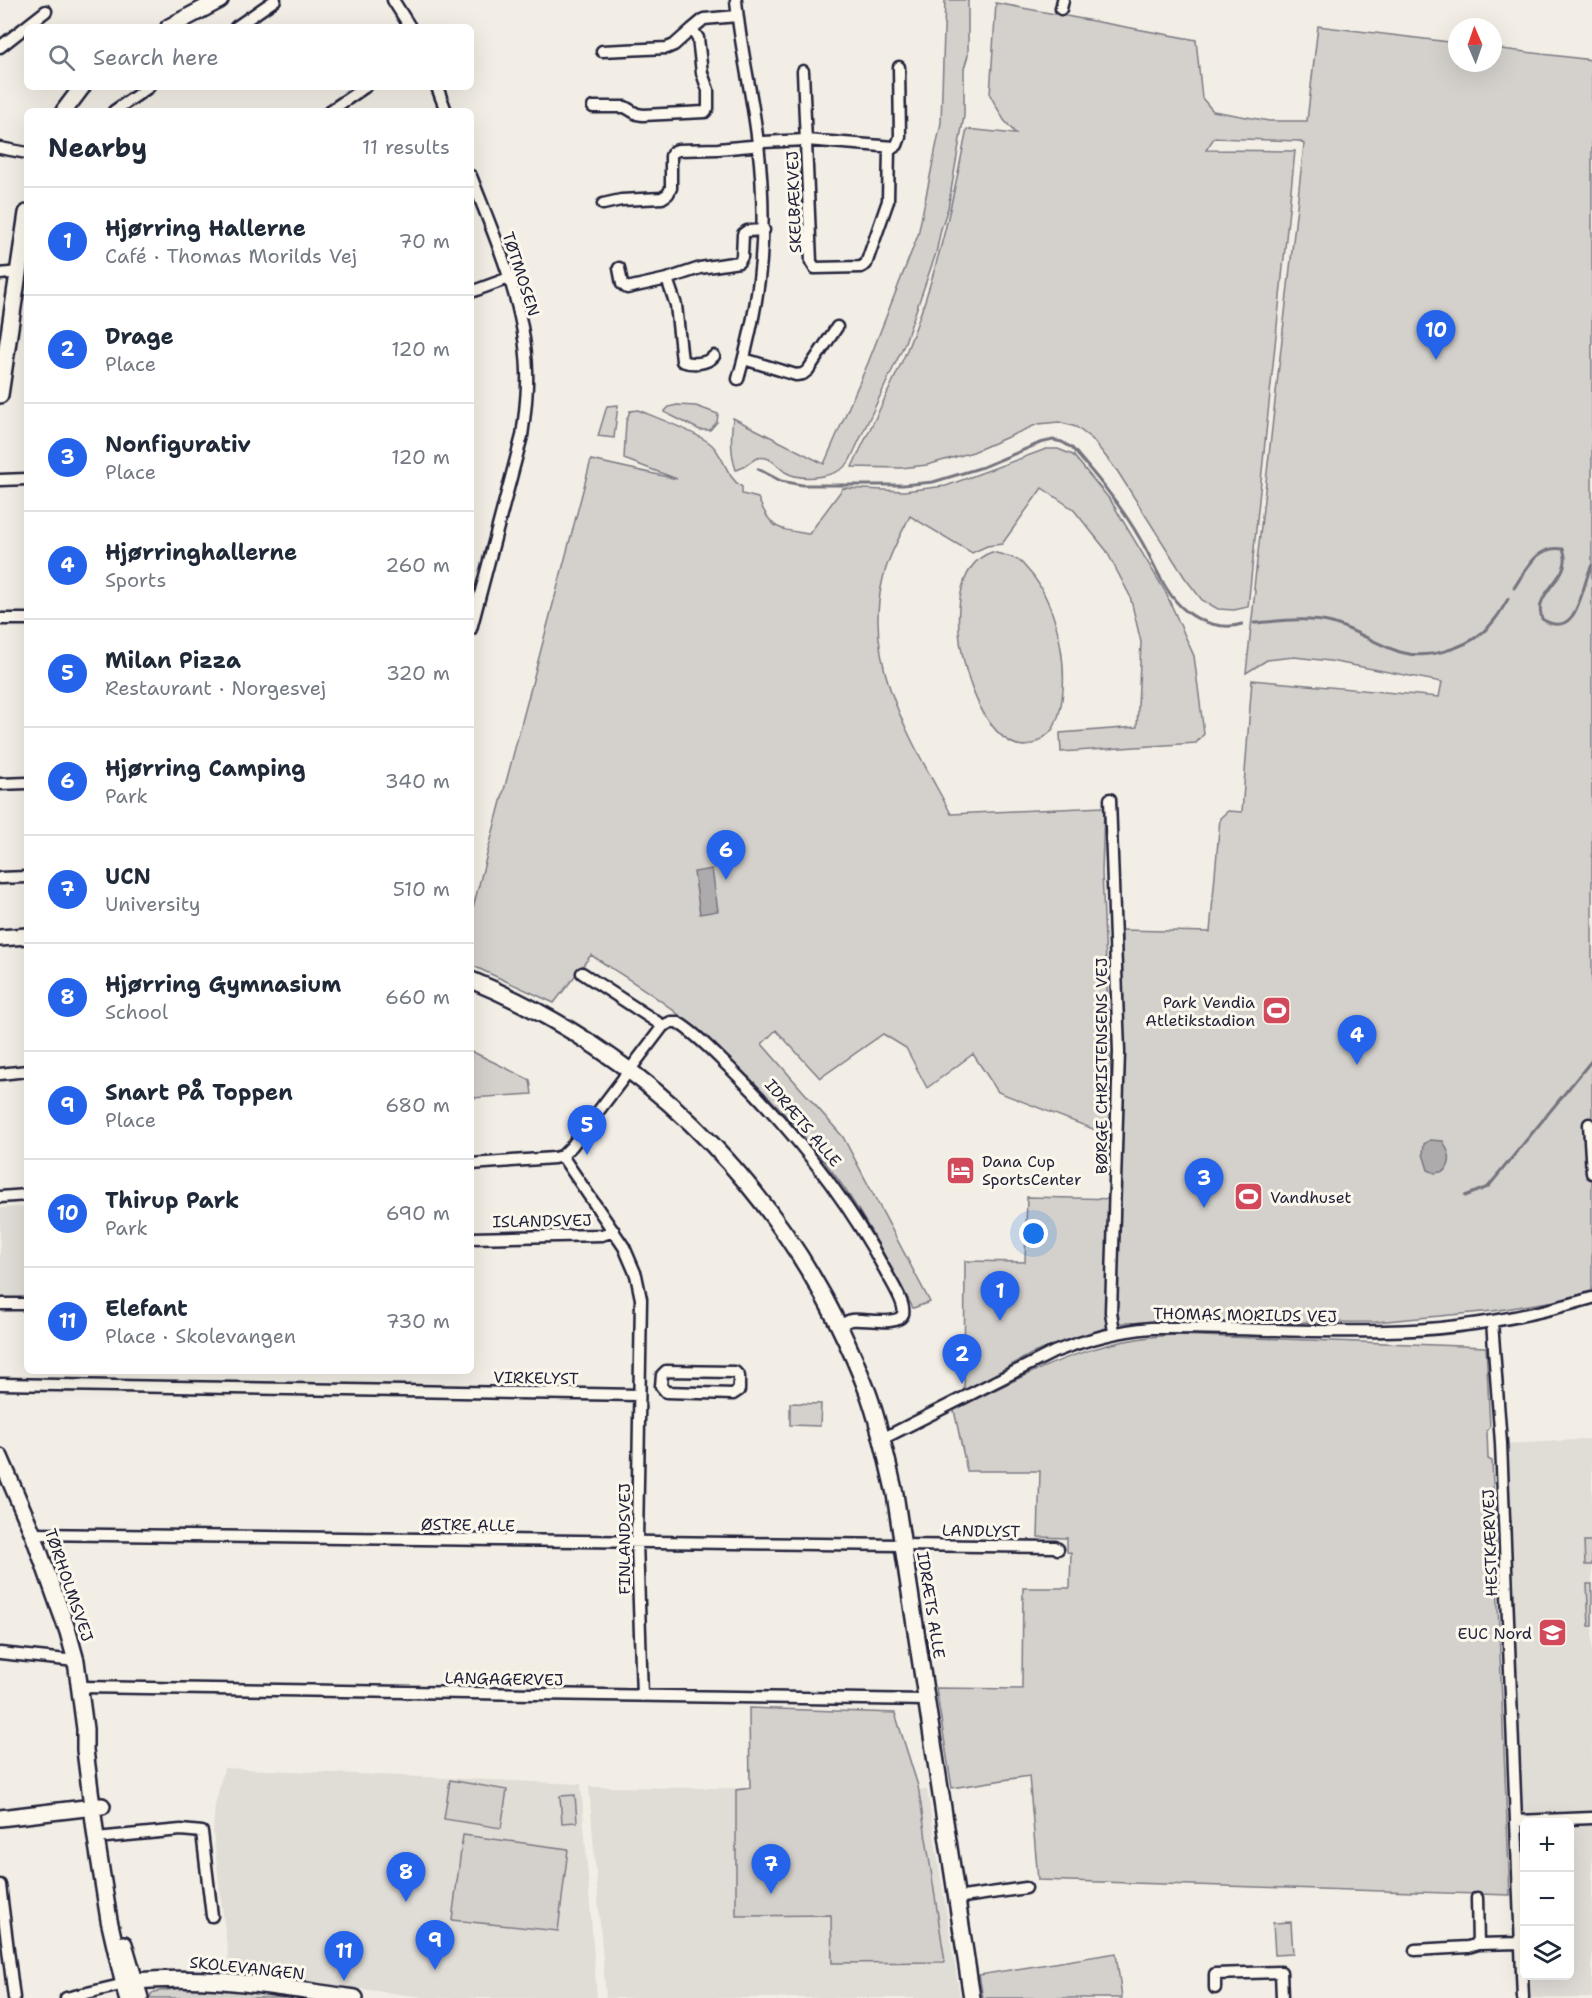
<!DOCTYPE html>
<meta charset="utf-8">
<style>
:root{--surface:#fff;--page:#f6f6f7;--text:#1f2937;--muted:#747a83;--line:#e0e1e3;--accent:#2563eb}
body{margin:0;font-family:"Shantell Sans",sans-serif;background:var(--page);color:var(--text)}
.controls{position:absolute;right:18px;bottom:18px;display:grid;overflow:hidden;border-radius:9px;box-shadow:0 6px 24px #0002}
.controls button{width:54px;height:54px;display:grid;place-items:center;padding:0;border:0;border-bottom:2px solid var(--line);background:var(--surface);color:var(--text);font:30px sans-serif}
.compass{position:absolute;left:1448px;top:18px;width:54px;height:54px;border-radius:50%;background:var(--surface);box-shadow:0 6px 24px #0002;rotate:358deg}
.you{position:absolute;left:1034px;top:1234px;width:21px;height:21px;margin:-15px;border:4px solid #fff;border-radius:50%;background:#1a73e8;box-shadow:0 0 0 9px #1a73e833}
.badge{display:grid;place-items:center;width:39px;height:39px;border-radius:50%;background:var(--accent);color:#fff;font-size:20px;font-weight:700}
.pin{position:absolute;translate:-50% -50px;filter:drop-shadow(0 2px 3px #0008)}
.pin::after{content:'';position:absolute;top:32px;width:21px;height:18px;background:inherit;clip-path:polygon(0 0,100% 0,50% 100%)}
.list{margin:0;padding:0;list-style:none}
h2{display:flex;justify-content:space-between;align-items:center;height:78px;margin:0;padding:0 24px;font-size:26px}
h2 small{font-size:20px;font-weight:400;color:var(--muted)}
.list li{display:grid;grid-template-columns:39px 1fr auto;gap:18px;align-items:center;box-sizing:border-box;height:108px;padding:0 24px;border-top:2px solid var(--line)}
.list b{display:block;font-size:22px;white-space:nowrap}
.list p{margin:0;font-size:20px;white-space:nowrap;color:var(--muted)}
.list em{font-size:20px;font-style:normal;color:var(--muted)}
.icon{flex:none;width:33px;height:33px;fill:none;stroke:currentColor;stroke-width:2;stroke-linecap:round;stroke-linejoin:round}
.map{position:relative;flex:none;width:1592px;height:1998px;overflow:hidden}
.search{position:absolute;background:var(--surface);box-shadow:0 6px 24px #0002;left:24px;top:24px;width:450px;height:66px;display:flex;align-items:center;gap:15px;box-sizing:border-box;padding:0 21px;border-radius:9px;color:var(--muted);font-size:22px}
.panel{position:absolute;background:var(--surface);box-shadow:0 6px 24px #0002;left:24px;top:108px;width:450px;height:1266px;border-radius:9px}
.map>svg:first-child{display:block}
.built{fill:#e0dcd6}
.green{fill:#d4d1cc;stroke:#7b7a84;stroke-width:1.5}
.water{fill:#aeabad;stroke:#76747f;stroke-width:1.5}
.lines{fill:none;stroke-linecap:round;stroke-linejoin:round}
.stream{stroke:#76747f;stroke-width:3}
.street-casing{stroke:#22223b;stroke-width:15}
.secondary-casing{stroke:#22223b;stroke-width:20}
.street{stroke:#fbf7ec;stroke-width:10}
.secondary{stroke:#fbf7ec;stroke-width:15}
.labels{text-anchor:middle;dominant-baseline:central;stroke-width:6;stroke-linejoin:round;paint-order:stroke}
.street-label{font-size:16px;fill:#22223b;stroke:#fbf7ec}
.poi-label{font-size:16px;fill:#22223b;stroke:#fbf7ec;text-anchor:end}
</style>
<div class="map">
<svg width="1592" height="1998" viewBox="0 0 1592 1998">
<rect width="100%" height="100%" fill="#f2eee5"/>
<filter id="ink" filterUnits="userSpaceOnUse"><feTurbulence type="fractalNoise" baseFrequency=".0167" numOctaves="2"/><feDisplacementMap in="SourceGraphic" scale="12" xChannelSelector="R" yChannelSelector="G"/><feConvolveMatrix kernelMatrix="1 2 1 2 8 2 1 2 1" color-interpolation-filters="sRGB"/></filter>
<g filter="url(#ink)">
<path class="built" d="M27,1207V1302L0,1301V1208Z
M1592,1439V1998H1531L1530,1976H1570V1822H1524V1858L1507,1444Z
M224,1768L581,1784L597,1998H431L230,1972L213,1832L215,1806Z
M589,1787L927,1790L960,1998H606Z"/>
<path class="green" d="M945,0H968V55L964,69V116L948,208L941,229L936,253L904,345L850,460C840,478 802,482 785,472C778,467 774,460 766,458C752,455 748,468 736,470C730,452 731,436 733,418L824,464L868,363L918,235L941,123Z
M996,3L1196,40L1202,98L1213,111L1269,121H1307L1318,26L1457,43V63H1493V48L1592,60V1291L1561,1300L1493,1311L1376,1322L1120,1323L1033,1353L964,1391L965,1261L1025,1262L1027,1197L1120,1199L1122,930L1210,932L1220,818L1228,811L1242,812L1252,680L1439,697L1442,682L1330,661L1294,657L1267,660L1246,673L1255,591L1254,588L1304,144L1299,141L1214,138L1206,150L1295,151L1248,607L1234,610L1218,609L1202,600L1185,578L1118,472L1092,439L1076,427L1059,422L1038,424L973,452L927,465L901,468L852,467C870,428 890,390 907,350C936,279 952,204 967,129L1016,134L1004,120L990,95Z
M618,405L614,438L598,436L607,406Z
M677,405L696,406L718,414L717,422L710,430H700L664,412L669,407Z
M638,410C655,417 701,434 712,445C725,458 726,477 742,487V494L758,498C771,530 777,529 809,534L843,488L904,491L946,486L1046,449H1058L1073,455L1111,501L1165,591L1194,656L1204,734L1196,743L1061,752L1060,733L1137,727L1141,642L1130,596L1106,550L1073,509L1042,488L1002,544L987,546L972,553L910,516C899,538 887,559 882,583C863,667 914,744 951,814L1104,807L1102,872L1112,1101L1111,1136L998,1092L973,1054L927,1088L906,1048L883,1034L820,1078L776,1030L762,1044L843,1137L930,1302L913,1308C889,1264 866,1218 837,1178C792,1116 737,1062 678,1014C651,992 620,974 591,955L554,1003L471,965V915L591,460L677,479L624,459L626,422L630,411Z
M992,552C1000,554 1011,556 1018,560C1022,562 1025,567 1028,570C1059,603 1074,683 1055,725C1052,732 1045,737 1039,741C980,779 919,576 992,552Z
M471,1051L530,1080L532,1094L471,1098Z
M1176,1335L1486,1347L1490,1427L1487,1431L1488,1459L1492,1461L1510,1895L1038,1880L1029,1776L952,1788L936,1688L1022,1689L1023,1588H1070L1071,1553L1067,1552V1538L1038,1537L1040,1471H967L954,1410C1027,1374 1092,1338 1176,1335Z
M790,1403L821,1404L820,1426L790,1425Z
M1584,1541H1592V1565H1585Z
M1587,1584H1592V1626H1589Z
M749,1708L895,1713L918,1786L945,1962L832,1963L831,1915L736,1916V1790L750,1788Z
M450,1780L507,1790L501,1828L444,1819Z
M575,1795L577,1822L562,1823L560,1796Z
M463,1835L568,1849L558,1931L452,1920Z
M1291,1922L1293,1954L1275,1955L1273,1923Z
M1116,1953L1122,1998H983L979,1975Z
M187,1987L238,1990L281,1996L283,1998H150L151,1994L154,1992Z"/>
<path class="water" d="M712,869L718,911L700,914L694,872Z
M1430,1140L1443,1141C1449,1152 1453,1160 1445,1171L1435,1173L1428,1170L1423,1154L1424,1144Z"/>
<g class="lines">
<path class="stream" d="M758,469L781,481L802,485H903L933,482L983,467L1040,443L1053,440L1062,442L1072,448C1096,476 1120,504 1139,537C1154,561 1163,593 1186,611C1201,623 1224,630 1242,624
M1514,588C1526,570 1537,544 1563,549C1573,572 1546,585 1541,604C1539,609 1541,614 1542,619C1579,642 1581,585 1592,565
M1254,623C1280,621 1307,617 1332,623C1356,630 1377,645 1400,652C1426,660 1463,649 1483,632C1494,623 1501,611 1508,599
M1465,1196L1488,1187L1592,1060"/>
<defs>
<path id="street" d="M393,0L410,27
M736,0C740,49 753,96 758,144C768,229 762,297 738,379
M1061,9L1063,0
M236,27L275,0
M0,47L46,11
M602,51L667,48L674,45L692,29
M803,71L811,262L815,268L861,267L866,264L888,201L889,147
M437,87L446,111
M593,107H625L637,114L643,115L705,112L708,108V90L702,73L698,38L692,29L704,19L737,16
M114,111L149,87
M330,111L365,87
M0,148L27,153
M471,176C495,238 525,303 527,371C528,393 525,414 522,436L471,629
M603,204L621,200L662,198L668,194L671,188V156L673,152L678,150L718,149L751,146L763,142L806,140L894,147L897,145L900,137L899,67
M619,268L622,284L627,288L667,279
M0,274L18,272
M471,292L509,278
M714,356C707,364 692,365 682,361L676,305L667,279L700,268L739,262L742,257L743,234L747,231L764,230
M744,359L796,375L803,374L808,370L837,327
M0,480L27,479
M0,619H27
M0,784L27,783
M1110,799L1119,1052L1111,1312L1114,1332
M0,878L27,877
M582,973L663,1026
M0,1074L27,1071
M1589,1124L1592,1173
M562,1156L624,1247L636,1275L641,1299L637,1542L642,1696
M471,1164L554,1158L562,1156L572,1146L663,1026L671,1022H677C697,1034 715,1054 732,1070C794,1131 845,1195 886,1272C891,1281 906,1305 903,1314C898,1327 863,1318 851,1320C847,1321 843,1324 839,1326
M0,1197L27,1195
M471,1238L602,1235L614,1231
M0,1304H27
M1492,1322L1501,1443L1523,1998
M666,1371L735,1372L739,1376V1390L733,1394L666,1392L661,1386L662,1375Z
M0,1384L639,1395
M882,1439L1054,1352C1087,1339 1117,1331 1151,1328C1229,1327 1307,1333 1385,1331C1455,1330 1524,1318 1592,1298
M33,1534L1055,1547L1058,1549
M0,1653L76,1661
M80,1687L927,1700
M1516,1821L1592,1818
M96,1838L181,1830L202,1832L212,1916
M0,1885L14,1998
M956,1898L1026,1888
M1477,1898L1478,1944L1521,1943
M1415,1950L1468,1947L1478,1944
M1215,1988V1974L1281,1972L1282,1998
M66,1998L129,1983"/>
<path id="secondary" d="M169,27L220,0
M64,111L82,87
M0,395L27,213
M0,938L27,936
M471,980C657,1057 797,1205 868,1393C880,1426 887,1460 895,1494L972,1998
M0,1457L33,1534L68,1632L76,1661L85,1729V1750L96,1838L109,1920L127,1998
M0,1818L102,1806
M124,1944L140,1998
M135,1981C209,1974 282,1988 355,1998"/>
</defs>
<use href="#street" class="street-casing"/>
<use href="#secondary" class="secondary-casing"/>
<use href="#street" class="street"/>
<use href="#secondary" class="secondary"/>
</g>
</g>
<defs>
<symbol id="stadium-square" viewBox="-11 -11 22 22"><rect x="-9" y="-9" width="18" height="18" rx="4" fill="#d1495b" stroke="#fbf7ec"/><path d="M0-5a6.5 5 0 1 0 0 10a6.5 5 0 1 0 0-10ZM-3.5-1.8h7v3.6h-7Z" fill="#fff"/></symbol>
<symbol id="hotel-square" viewBox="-11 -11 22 22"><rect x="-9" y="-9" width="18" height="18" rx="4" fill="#d1495b" stroke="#fbf7ec"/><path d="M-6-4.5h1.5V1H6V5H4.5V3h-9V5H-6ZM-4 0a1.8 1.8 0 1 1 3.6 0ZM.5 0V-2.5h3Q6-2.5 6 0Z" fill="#fff"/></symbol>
<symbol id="school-square" viewBox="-11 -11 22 22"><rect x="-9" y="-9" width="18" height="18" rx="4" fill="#d1495b" stroke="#fbf7ec"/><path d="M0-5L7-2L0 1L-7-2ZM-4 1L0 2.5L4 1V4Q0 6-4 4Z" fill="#fff"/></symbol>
</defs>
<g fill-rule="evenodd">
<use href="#stadium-square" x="1260" y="994" width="33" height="33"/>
<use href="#hotel-square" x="944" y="1154" width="33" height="33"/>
<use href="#stadium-square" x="1232" y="1180" width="33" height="33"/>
<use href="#school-square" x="1536" y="1616" width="33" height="33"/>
</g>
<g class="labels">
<g class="street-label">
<text transform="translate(794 202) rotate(-92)">SKELBÆKVEJ</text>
<text transform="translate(521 274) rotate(72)">TØTMOSEN</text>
<text transform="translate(1101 1066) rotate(-90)">BØRGE CHRISTENSENS VEJ</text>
<text transform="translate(803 1123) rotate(50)">IDRÆTS ALLE</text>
<text transform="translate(542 1221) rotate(-1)">ISLANDSVEJ</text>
<text transform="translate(1245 1315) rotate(1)">THOMAS MORILDS VEJ</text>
<text transform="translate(536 1378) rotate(1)">VIRKELYST</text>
<text transform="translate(468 1525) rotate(1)">ØSTRE ALLE</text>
<text transform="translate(981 1531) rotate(1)">LANDLYST</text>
<text transform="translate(624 1539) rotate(-90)">FINLANDSVEJ</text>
<text transform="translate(1490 1543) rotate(-92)">HESTKÆRVEJ</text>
<text transform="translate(69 1585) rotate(71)">TØRHOLMSVEJ</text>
<text transform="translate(931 1605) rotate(81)">IDRÆTS ALLE</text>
<text transform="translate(504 1679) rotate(1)">LANGAGERVEJ</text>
<text transform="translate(247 1968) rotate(6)">SKOLEVANGEN</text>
</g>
<g class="poi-label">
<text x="1255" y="1002">Park Vendia<tspan x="1255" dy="18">Atletikstadion</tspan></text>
<text x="982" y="1161" text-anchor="start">Dana Cup<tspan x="982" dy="18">SportsCenter</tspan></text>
<text x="1270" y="1197" text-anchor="start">Vandhuset</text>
<text x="1532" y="1633">EUC Nord</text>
</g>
</g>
</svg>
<div class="controls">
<button>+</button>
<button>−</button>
<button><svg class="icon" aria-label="layers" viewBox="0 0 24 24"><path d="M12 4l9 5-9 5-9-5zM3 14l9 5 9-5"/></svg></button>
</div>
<svg class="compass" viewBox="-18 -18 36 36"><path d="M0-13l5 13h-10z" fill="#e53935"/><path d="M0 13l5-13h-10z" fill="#747a83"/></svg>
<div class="you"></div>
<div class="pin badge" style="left:1000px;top:1321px">1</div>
<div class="pin badge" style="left:962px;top:1384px">2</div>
<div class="pin badge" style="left:1204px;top:1208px">3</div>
<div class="pin badge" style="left:1357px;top:1065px">4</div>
<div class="pin badge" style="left:587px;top:1155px">5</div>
<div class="pin badge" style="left:726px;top:880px">6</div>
<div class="pin badge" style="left:771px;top:1894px">7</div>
<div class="pin badge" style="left:406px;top:1902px">8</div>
<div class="pin badge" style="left:435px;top:1970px">9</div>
<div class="pin badge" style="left:1436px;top:360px">10</div>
<div class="pin badge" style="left:344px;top:1981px">11</div>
<div class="search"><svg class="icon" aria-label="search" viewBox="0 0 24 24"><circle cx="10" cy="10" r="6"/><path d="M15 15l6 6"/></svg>Search here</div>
<section class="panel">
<h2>Nearby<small>11 results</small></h2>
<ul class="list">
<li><span class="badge">1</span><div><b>Hjørring Hallerne</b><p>Café · Thomas Morilds Vej</p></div><em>70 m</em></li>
<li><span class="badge">2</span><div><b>Drage</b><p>Place</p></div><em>120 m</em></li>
<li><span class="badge">3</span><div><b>Nonfigurativ</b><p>Place</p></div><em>120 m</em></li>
<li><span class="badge">4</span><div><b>Hjørringhallerne</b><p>Sports</p></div><em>260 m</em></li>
<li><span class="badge">5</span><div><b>Milan Pizza</b><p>Restaurant · Norgesvej</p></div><em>320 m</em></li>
<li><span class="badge">6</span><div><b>Hjørring Camping</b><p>Park</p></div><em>340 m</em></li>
<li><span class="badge">7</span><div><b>UCN</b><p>University</p></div><em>510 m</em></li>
<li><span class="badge">8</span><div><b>Hjørring Gymnasium</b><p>School</p></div><em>660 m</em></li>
<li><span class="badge">9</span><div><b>Snart På Toppen</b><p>Place</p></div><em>680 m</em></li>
<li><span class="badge">10</span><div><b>Thirup Park</b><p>Park</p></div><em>690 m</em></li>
<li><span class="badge">11</span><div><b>Elefant</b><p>Place · Skolevangen</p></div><em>730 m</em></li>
</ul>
</section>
</div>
